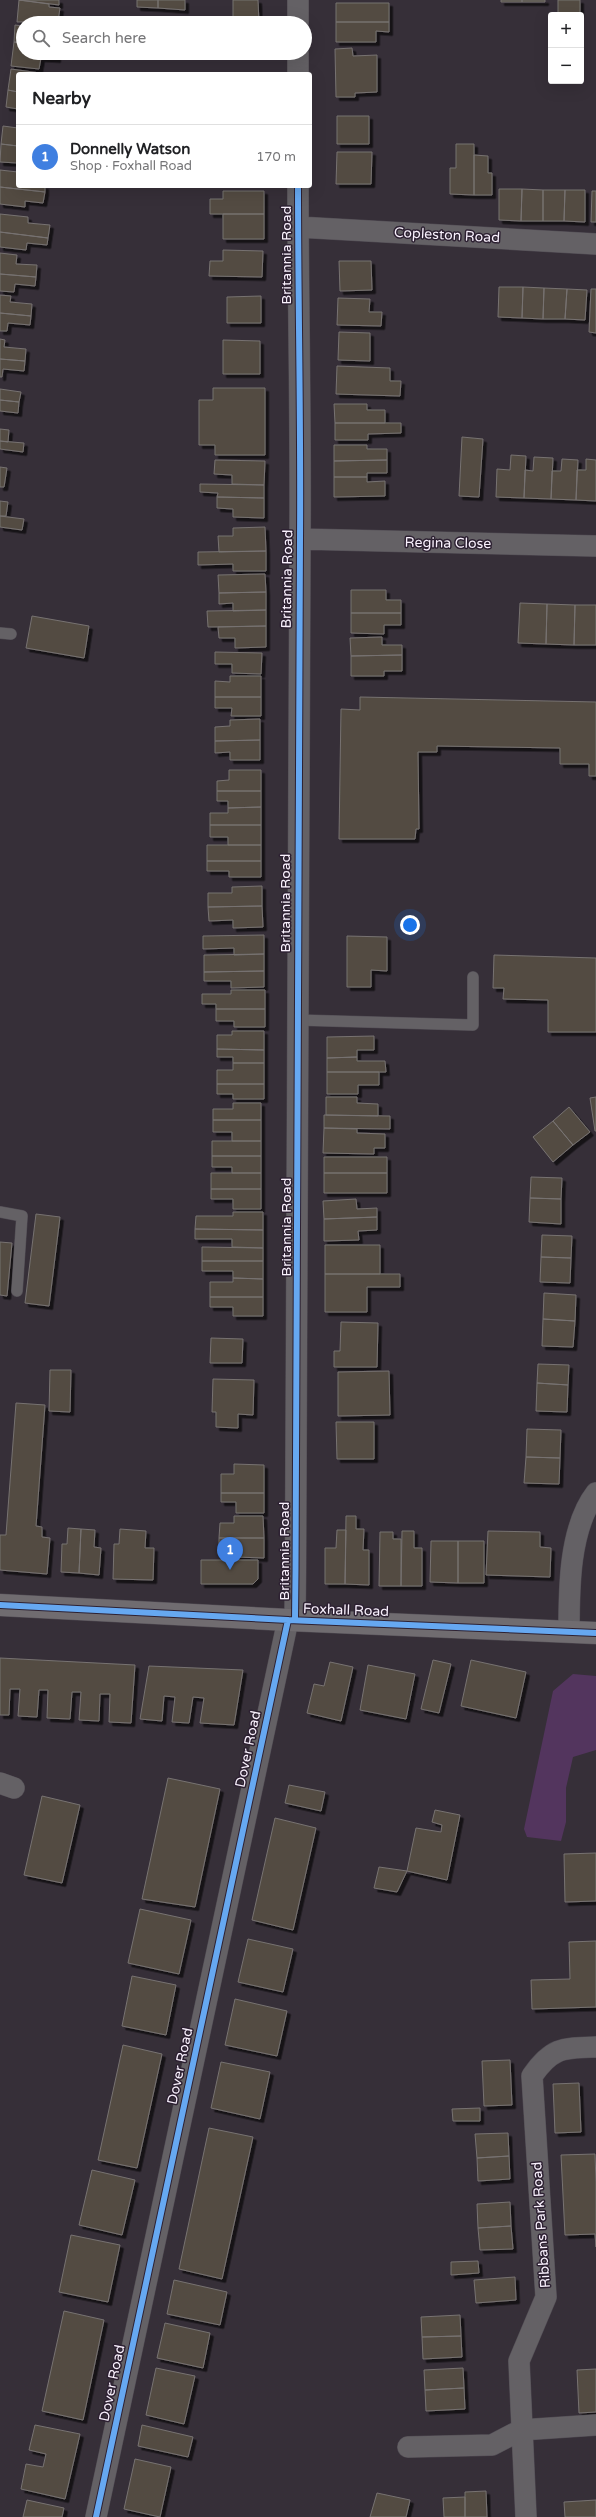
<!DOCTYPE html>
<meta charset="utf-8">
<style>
:root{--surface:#fff;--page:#f2f2f2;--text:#202124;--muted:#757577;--line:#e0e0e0;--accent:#636067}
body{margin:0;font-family:"Varela Round",sans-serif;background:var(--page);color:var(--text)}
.controls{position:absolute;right:12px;top:12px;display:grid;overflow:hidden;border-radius:4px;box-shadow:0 4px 16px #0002}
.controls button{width:36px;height:36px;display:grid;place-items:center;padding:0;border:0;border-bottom:1px solid var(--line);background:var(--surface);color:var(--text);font:20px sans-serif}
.you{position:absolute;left:410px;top:925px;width:14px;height:14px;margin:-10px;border:3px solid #fff;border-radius:50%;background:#1a73e8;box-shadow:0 0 0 6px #1a73e833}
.badge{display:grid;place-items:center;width:26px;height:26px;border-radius:50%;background:var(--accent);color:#fff;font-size:13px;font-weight:700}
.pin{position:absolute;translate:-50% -33px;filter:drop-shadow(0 1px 2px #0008)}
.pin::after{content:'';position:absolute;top:21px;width:14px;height:12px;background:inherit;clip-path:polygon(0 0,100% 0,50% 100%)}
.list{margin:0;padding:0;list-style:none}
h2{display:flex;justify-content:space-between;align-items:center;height:52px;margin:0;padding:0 16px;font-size:17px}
h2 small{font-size:13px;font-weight:400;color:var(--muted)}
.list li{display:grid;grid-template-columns:26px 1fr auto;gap:12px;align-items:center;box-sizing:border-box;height:64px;padding:0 16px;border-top:1px solid var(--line)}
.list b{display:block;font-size:15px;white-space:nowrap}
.list p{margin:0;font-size:13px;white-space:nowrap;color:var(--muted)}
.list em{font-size:13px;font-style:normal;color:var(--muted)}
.icon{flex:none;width:22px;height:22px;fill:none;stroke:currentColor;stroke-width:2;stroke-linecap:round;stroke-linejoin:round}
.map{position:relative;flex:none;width:596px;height:2517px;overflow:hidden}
.search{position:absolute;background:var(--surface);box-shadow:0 4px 16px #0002;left:16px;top:16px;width:296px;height:44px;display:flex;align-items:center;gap:10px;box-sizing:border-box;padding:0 14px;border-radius:22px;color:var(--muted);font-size:15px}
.panel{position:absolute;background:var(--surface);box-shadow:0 4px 16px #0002;left:16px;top:72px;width:296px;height:116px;border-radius:4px}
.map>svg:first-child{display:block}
.green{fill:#53355e}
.building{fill:#524c43;stroke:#777271;filter:url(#shadow)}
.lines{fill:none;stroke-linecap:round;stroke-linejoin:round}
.lane-casing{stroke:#504b53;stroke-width:12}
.street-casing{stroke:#504b53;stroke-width:22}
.secondary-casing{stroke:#504b53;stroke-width:23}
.lane{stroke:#646165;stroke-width:11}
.street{stroke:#646165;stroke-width:21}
.secondary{stroke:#706c70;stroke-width:22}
.cycleway-casing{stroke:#2d2132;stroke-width:8}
.cycleway{stroke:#66a8f1;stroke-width:6}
.labels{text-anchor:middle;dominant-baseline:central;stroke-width:3;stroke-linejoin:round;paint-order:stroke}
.street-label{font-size:14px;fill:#f9f1fd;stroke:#2d2132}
</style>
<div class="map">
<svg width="596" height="2517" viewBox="0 0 596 2517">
<defs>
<filter id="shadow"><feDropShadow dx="3.5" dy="3.5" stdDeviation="0" flood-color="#0009"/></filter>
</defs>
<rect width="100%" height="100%" fill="#362f38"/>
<path class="green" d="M573,1674L596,1676V1750L573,1757L566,1788V1822L561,1841L527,1837L524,1829L553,1691Z"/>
<path class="building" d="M19,0H59V5Z
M19,0L49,4V7L60,8L58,21L17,22Z
M137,0H158V8L137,7Z
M158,0H185V10L158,8Z
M233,0H258L259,23L233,21Z
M501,0H522V2H501Z
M522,0H545V2H522Z
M558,0H580V14H558Z
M336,3H389V22H336Z
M336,22H389V32L376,31V42H336Z
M15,25L23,26V43L14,42Z
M14,42L23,43V53H57V59L41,58L39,69L11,66Z
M352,48L353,56L377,55V92L355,93V97H336L335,49Z
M11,69L40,73V74H18V92L8,90Z
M8,90L18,92V109L6,107Z
M337,116H369V144H337Z
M3,126L18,128V146L1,144Z
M1,144L18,146V163L0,162Z
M456,144H474V195L450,194V168H456Z
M337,152H372L371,184H336Z
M474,155L488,156V173H492V195H474Z
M0,170L18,172V186H45V192L0,187Z
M0,187L45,192L43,203L25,201V207L0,204Z
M499,189H522L521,221L499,220Z
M522,189L543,190V221H521Z
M543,190H565L564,221H543Z
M565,190H585V222L564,221Z
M223,191H264V214H210V199H223Z
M592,191H596V222H591Z
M0,214L28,217V223L50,225L48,238L0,232Z
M223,214H264V239H223Z
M0,232L48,238L47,245L27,243L26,250L0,247Z
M223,250L263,251L262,277L209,276L210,261H223Z
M0,253L17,255L16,264L37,265L36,277L0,274Z
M339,261H371L372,290L340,291Z
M0,274L36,277L35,286L15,284L14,292L0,291Z
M499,287H523L522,318L498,317Z
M523,287L544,288L543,319L522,318Z
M544,288L567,289L565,319H543Z
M567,289L587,290L585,320L565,319Z
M591,289H596V333L589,332Z
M0,295L11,296L10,302L32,304L31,316L0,313Z
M261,296V323H227V297Z
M338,298L370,299L369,312H382L381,326L337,325Z
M0,313L31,316L30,325L8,323L7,331H0Z
M339,332L370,333V361L338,360Z
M0,339L5,340L4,347L26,349L25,361L0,359Z
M223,340L260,341V374H223Z
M0,359L25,361L24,371L3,369L2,377H0Z
M337,366L390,368V381H401L400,396L336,394Z
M213,388H265V455H215V445H199V400H213Z
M0,389L21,392L19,402L0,400Z
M0,400L19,402L18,413L0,411Z
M334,404H367V410H385V423H335Z
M335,423H401V433L368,434V440H335Z
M0,429L9,430L8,442L0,441Z
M462,437L483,439L479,497L459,496Z
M0,441L24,443L23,452L0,449Z
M334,445H367V449H387V460L334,461Z
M511,455L526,456L524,498L496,497L497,469L510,470Z
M534,457L553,458L551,499L524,498L525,470L533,471Z
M562,459L578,460L576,500L551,499L552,471H561Z
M586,459L596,460V501L576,500L577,470H586Z
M215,460L265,461L264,485L232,484V475L214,474Z
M387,460V473H367V477H334V461Z
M0,467L7,468L4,487H0Z
M334,477H367V482L385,481V496L334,497Z
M200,484L264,485V498L217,497L218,493L200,492Z
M217,497L264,498V518L233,517V509L217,508Z
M0,501L8,502L6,516H0Z
M0,516L24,519L22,530L0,527Z
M265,527L266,551L219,552L218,536H233V528Z
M266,551V571H233V564L198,565V552Z
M265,574L266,592L219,593L218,575Z
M351,590H386V600H401V613H351Z
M266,592V610L233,611V603L219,604V593Z
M520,603L547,604L546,644L518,643Z
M547,604L575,605L574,645L546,644Z
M575,605H596V645H574Z
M266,610V626L208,627L207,611Z
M351,613H401V625H384V634L351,633Z
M32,616L89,626L84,658L26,648Z
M266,626V647L235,648V638H219L218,627Z
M382,637V645H402V655L351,656L350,638Z
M215,652L262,653L261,674L232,673V664H215Z
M402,655V671H384V676H351V656Z
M230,676H261V697H215V681L230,682Z
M215,697H261V716H231L232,708H215Z
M360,697L596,702V776H589V764H560V748L437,746V752H418L419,829H416L415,839H339L341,709L360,710Z
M260,719V740L215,741V727L230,726V720Z
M260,740V760H230V752L215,753V741Z
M229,770H261V791H217V781L229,780Z
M217,791H261V807L228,808V801H217Z
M261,807V825H210V813H228V808Z
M210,825H261V845H228V837H210Z
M207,845H261V861H207Z
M207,861H261V877H229V871H207Z
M262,886V906L208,907V893H232V887Z
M262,906L263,927L233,928V920L209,921L208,907Z
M264,935V954L234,955V948L203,949V936Z
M347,936L387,937V971L371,970V987H347Z
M264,954V971L204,972V955Z
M494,955L596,958V1032H548V1000L503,999L504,988H493Z
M264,971V987L231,988V981H204V972Z
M231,990H265V1009H216V1004H202V994H231Z
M216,1009H265V1027H234V1021H216Z
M232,1031H264V1050L217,1049V1035H232Z
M374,1036V1050H357V1057L327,1058V1037Z
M217,1049L264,1050V1063H233V1057H217Z
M357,1057V1061H385L386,1072H327V1058Z
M233,1063H264V1084H217V1070H233Z
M327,1072H379V1085H358V1094H327Z
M217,1084H264V1099H233V1094H217Z
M326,1097H357V1103L378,1104V1116L326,1115Z
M596,1097V1131H595L590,1098Z
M233,1103H261V1120H213V1109H233Z
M569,1107L590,1132L573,1145L553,1121Z
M324,1115L390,1116V1129L324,1128Z
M213,1120H261V1141H232V1132H213Z
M553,1121L573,1145L553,1162L533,1137Z
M324,1128L357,1129V1133L385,1134V1148H374V1154L323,1153Z
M212,1141H261V1156H212Z
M212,1156H261V1173H232V1167H212Z
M324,1157H387V1173H324Z
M211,1173H261V1189H211Z
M324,1173H387V1193H324Z
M531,1177L562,1178L561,1199L530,1198Z
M211,1189H261V1209H233V1199H211Z
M530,1198L561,1199V1224L529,1222Z
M356,1199L357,1209L377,1208V1217L324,1219L323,1201Z
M233,1212H263V1230L195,1229L196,1216H233Z
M36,1214L60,1217L49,1306L25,1303Z
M377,1217V1230L358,1231L359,1240L324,1241V1219Z
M195,1229L263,1230V1248L232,1247V1239H195Z
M542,1235L572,1236L571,1258L541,1257Z
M0,1242L12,1243L7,1296L0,1295Z
M325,1245H380V1274H325Z
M202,1247L263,1248V1261H202Z
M541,1257L571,1258L570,1283L540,1282Z
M202,1261H263V1279L233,1278V1271H202Z
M325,1274H400V1287H367V1312H325Z
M233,1278L263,1279V1297H210V1282H233Z
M544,1293L576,1295L575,1321L543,1319Z
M210,1297H263V1316H233V1307H210Z
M543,1319L575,1321L573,1347L542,1346Z
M341,1322L378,1323L377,1367H334V1351H340Z
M211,1338L243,1339L242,1363H210Z
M538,1364L569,1365L568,1385L537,1383Z
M50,1370H71L70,1412L49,1411Z
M389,1371L390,1415L338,1416V1372Z
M213,1379L254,1380L253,1415L238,1414V1428L216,1427V1412H212Z
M537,1383L568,1385L567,1412L536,1411Z
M16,1403L45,1405L36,1526L42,1527V1537L50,1538L47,1574L0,1570V1535H6Z
M336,1422H374V1459H337Z
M527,1429L561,1430L560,1458L526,1457Z
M526,1457L560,1458L559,1484L524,1483Z
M234,1464L264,1465V1493H221V1474H234Z
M221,1493H264V1513H236V1502H221Z
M234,1516H263L264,1538H219L220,1523H234Z
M346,1516H356V1529H364L363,1550H369V1585L345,1584Z
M68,1528L81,1529L79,1573L61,1572L62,1544H67Z
M81,1529L95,1530L94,1547L101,1548L99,1575L79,1573Z
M120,1529L146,1531L145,1548H154L153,1580L113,1579L114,1544H119Z
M337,1530H346L345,1584H325V1548H336Z
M402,1531H414V1548H422V1586H401Z
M488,1531L540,1532V1547L551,1548L550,1577L486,1575Z
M380,1532H393V1539H401V1586H379Z
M219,1538H264V1558L235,1557V1551H219Z
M431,1541H458V1583L430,1582Z
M458,1541H484V1583H458Z
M201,1560H258V1579L253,1584H201Z
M0,1658L135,1665L131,1723L109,1722L110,1694H100L99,1721L79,1720L81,1692H72L70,1719L47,1718L48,1690H39L37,1717L18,1716L20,1689H10L9,1715H0Z
M433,1660L451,1664L439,1713L421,1709Z
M471,1660L526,1672L516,1718L461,1706Z
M330,1662L353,1667L341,1721L307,1713L314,1684L324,1686Z
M368,1665L415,1674L406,1719L360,1710Z
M149,1666L243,1670L234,1725L200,1723L204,1698L193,1697L189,1723L172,1722L175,1697L164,1696L162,1721L140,1719Z
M168,1778L220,1789L195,1907L142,1899Z
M289,1785L325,1792L321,1811L285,1803Z
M42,1796L80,1805L62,1883L24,1875Z
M435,1810L460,1815L447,1880L407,1871L416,1828L441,1832L442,1825L432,1822Z
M275,1818L316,1828L293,1930L252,1920Z
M596,1853V1901L565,1902L564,1854Z
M379,1867L407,1871L397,1892L374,1888Z
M140,1909L191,1920L179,1974L128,1963Z
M248,1939L293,1949L283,1992L238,1982Z
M596,1941V2007L532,2009L531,1980L570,1979L569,1942Z
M132,1976L176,1985L166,2035L122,2026Z
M235,1999L287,2011L277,2056L225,2045Z
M123,2045L162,2054L137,2168L98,2160Z
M510,2060L512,2105L484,2106L482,2061Z
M221,2062L270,2072L260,2119L211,2108Z
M579,2083L581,2132L555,2133L553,2084Z
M480,2108V2121H453L452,2109Z
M209,2128L253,2137L222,2279L179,2269Z
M508,2133L509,2156L477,2158L475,2134Z
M595,2154L596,2182V2247L595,2234L565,2235L561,2155Z
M509,2156L510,2179L478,2181L477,2158Z
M92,2170L135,2180L122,2235L79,2225Z
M510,2202L511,2226L478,2228L477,2204Z
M511,2226L513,2249L480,2250L478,2228Z
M71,2235L120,2245L108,2302L59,2292Z
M478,2261L479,2273L451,2275V2262Z
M515,2277L516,2300L476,2303L474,2280Z
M174,2280L227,2292L220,2325L167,2314Z
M64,2311L104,2320L83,2420L42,2411Z
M460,2315L461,2336L422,2337L421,2317Z
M165,2323L210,2333L203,2368L157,2358Z
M461,2336L462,2357L423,2359L422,2337Z
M156,2368L195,2376L184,2424L146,2415Z
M463,2368L464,2388L425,2390L424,2370Z
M596,2369V2412L579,2413L577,2370Z
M464,2388L465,2409L426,2411L425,2390Z
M35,2425L80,2434L65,2499L21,2489L26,2464L43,2467L46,2454L29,2450Z
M142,2425L193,2437L188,2457L138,2446Z
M135,2459L171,2467L160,2517L124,2509Z
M486,2491L487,2517H465V2492Z
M377,2493L410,2500L406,2517H370Z
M465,2497V2517H444L443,2498Z
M27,2500L64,2508L62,2517H23Z
M596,2500V2517H565L564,2502Z"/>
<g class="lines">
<defs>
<path id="lane" d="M0,633L11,634
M297,1020L473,1025V977
M0,1212L22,1216L17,1291"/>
<path id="street" d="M298,0V23
M298,53V74
M298,227L596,244
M300,539L596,546
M295,1620C299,1260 298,900 300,539C301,421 298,304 298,186
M569,1631C569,1589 569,1528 596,1493
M0,1783L14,1788
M408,2447L492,2445L521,2430L596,2425
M96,2517L288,1620
M526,2517L519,2361L546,2297L532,2076C552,2047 563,2048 596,2047"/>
<path id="secondary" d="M0,1605L288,1620L596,1633"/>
</defs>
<use href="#lane" class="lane-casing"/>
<use href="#street" class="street-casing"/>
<use href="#secondary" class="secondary-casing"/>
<use href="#lane" class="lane"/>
<use href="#street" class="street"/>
<use href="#secondary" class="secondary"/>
<defs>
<path id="cycleway" d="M0,1605L288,1620L596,1633
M295,1620C299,1260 298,900 300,539C301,421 298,304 298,186
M96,2517L288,1620"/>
</defs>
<use href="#cycleway" class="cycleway-casing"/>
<use href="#cycleway" class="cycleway"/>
</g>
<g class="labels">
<g class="street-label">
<text transform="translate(447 235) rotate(3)">Copleston Road</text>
<text transform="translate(286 255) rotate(-90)">Britannia Road</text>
<text transform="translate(448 543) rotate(1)">Regina Close</text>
<text transform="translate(287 579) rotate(-89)">Britannia Road</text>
<text transform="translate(285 903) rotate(-90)">Britannia Road</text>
<text transform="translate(286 1227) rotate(-90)">Britannia Road</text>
<text transform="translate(284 1551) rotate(-90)">Britannia Road</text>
<text transform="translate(346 1610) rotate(2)">Foxhall Road</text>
<text transform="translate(248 1749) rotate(-78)">Dover Road</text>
<text transform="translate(180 2066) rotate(-78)">Dover Road</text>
<text transform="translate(541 2225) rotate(-94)">Ribbans Park Road</text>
<text transform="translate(112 2383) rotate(-78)">Dover Road</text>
</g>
</g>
</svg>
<div class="controls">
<button>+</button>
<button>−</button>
</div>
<div class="you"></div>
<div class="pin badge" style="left:230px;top:1570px;background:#3f7fe0">1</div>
<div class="search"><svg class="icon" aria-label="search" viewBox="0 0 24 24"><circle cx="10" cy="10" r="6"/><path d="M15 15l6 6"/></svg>Search here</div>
<section class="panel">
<h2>Nearby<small></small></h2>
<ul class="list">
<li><span class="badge" style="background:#3f7fe0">1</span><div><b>Donnelly Watson</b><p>Shop · Foxhall Road</p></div><em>170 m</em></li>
</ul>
</section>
</div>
